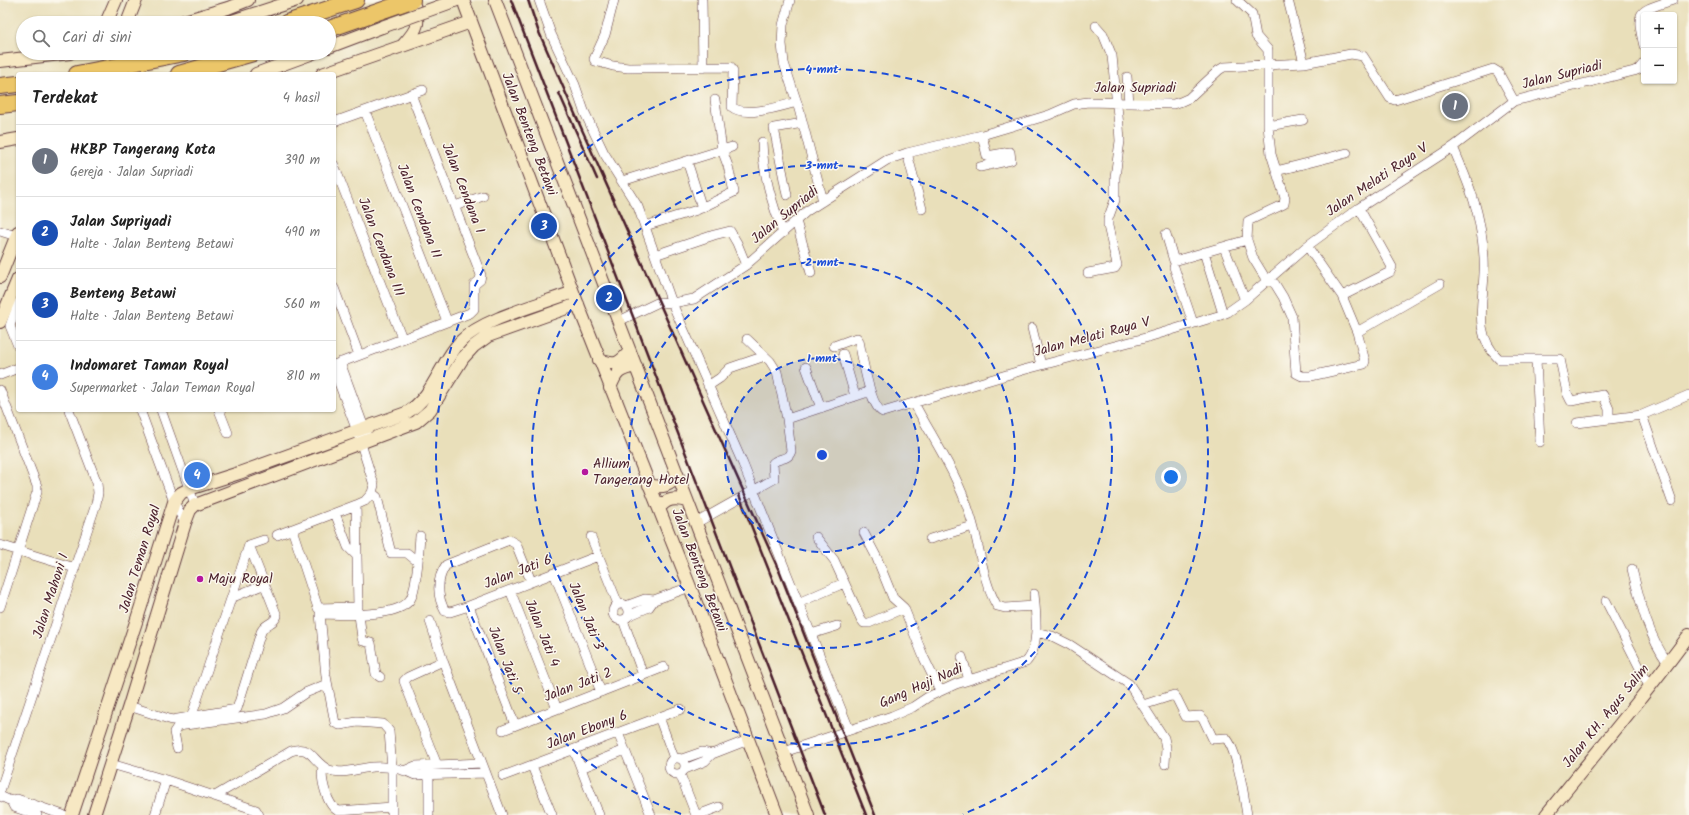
<!DOCTYPE html>
<html lang="id">
<meta charset="utf-8">
<style>
:root{--surface:#fff;--page:#f2f2f2;--text:#222;--muted:#767676;--line:#e0e0e0;--accent:#b5179e}
body{margin:0;font-family:Kalam,sans-serif;background:var(--page);color:var(--text)}
.controls{position:absolute;right:12px;top:12px;display:grid;overflow:hidden;border-radius:4px;box-shadow:0 1px 3px #0004}
.controls button{width:36px;height:36px;display:grid;place-items:center;padding:0;border:0;border-bottom:1px solid var(--line);background:var(--surface);color:var(--text);font:20px sans-serif}
.you{position:absolute;left:1171px;top:477px;width:14px;height:14px;margin:-10px;border:3px solid #fff;border-radius:50%;background:#1a73e8;box-shadow:0 0 0 6px #1a73e833}
.badge{display:grid;place-items:center;width:26px;height:26px;border-radius:50%;background:var(--accent);color:#fff;font-size:13px;font-weight:700}
.pin{position:absolute;translate:-50% -50%;border:2px solid #fff;box-shadow:0 1px 4px #0006}
.list{margin:0;padding:0;list-style:none}
h2{display:flex;justify-content:space-between;align-items:center;height:52px;margin:0;padding:0 16px;font-size:17px}
h2 small{font-size:13px;font-weight:400;color:var(--muted)}
.list li{display:grid;grid-template-columns:26px 1fr auto;gap:12px;align-items:center;box-sizing:border-box;height:72px;padding:0 16px;border-top:1px solid var(--line)}
.list b{display:block;font-size:15px;white-space:nowrap}
.list p{margin:0;font-size:13px;white-space:nowrap;color:var(--muted)}
.list em{font-size:13px;font-style:normal;color:var(--muted)}
.icon{flex:none;width:22px;height:22px;fill:none;stroke:currentColor;stroke-width:2;stroke-linecap:round;stroke-linejoin:round}
.map{position:relative;flex:none;width:1689px;height:815px;overflow:hidden}
.search{position:absolute;background:var(--surface);box-shadow:0 1px 3px #0004;left:16px;top:16px;width:320px;height:44px;display:flex;align-items:center;gap:10px;box-sizing:border-box;padding:0 14px;border-radius:22px;color:var(--muted);font-size:15px}
.panel{position:absolute;background:var(--surface);box-shadow:0 1px 3px #0004;left:16px;top:72px;width:320px;height:340px;border-radius:4px}
.map>svg:first-child{display:block}
.lines{fill:none;stroke-linecap:round;stroke-linejoin:round}
.street-casing{stroke:#623c40;stroke-width:10}
.secondary-casing{stroke:#623c40;stroke-width:14}
.highway-casing{stroke:#623c40;stroke-width:18}
.street{stroke:#fff;stroke-width:9}
.secondary{stroke:#f7e8c3;stroke-width:12}
.highway{stroke:#ecc669;stroke-width:16}
.rail{stroke:#4a1f2b;stroke-width:2.5}
.secondary-bridge-casing{stroke:#623c40;stroke-width:14;stroke-linecap:butt}
.secondary-bridge{stroke:#f7e8c3;stroke-width:12}
.ring{fill:none;stroke:#1d4ed8;stroke-width:2;stroke-dasharray:7 5}
.poi-dot{fill:#b5179e;stroke:#fbf7ec;stroke-width:1.5}
.labels{text-anchor:middle;dominant-baseline:central;stroke-width:3;stroke-linejoin:round;paint-order:stroke}
.street-label{font-size:14px;fill:#4a1f2b;stroke:#fbf7ec}
.poi-label{font-size:14px;fill:#4a1f2b;stroke:#fbf7ec;text-anchor:start}
.centre{fill:#1d4ed8;stroke:#fbf7ec;stroke-width:2}
.ring-label{font-size:12px;text-anchor:middle;font-weight:bold;fill:#1d4ed8;stroke:#fbf7ec;stroke-width:3;stroke-linejoin:round;paint-order:stroke}
</style>
<div class="map">
<svg width="1689" height="815" viewBox="0 0 1689 815">
<rect width="100%" height="100%" fill="#fbf7ec"/>
<filter id="ink" filterUnits="userSpaceOnUse"><feTurbulence type="fractalNoise" baseFrequency=".025" numOctaves="2"/><feDisplacementMap in="SourceGraphic" scale="8" xChannelSelector="R" yChannelSelector="G"/><feConvolveMatrix kernelMatrix="1 2 1 2 8 2 1 2 1" color-interpolation-filters="sRGB"/></filter>
<filter id="wash" filterUnits="userSpaceOnUse"><feTurbulence type="fractalNoise" baseFrequency=".012" numOctaves="4" result="noise"/><feDisplacementMap in="SourceGraphic" scale="16" xChannelSelector="R" yChannelSelector="G"/><feGaussianBlur stdDeviation="0.9" result="paint"/><feColorMatrix in="noise" values="0 0 0 0 0 0 0 0 0 0 0 0 0 0 0 0 0 1.4 0 .05"/><feComposite in="paint" operator="in"/></filter>
<g filter="url(#wash)">
<rect width="100%" height="100%" fill="#e9dfba"/>
</g>
<g filter="url(#ink)">
<g class="lines">
<defs>
<path id="street" d="M539,0L551,34L575,85L584,111L604,153L638,207L672,303L743,464L849,729
M614,0L605,35L594,59L595,61L613,66L628,68L731,67L733,71L732,107C745,118 782,106 797,102
M702,0L703,68
M790,0L783,25L782,44L784,63L799,109L823,201
M1237,0L1252,14L1256,36L1268,50V126
M1288,0L1304,63
M1644,46C1635,8 1639,12 1673,0
M1127,77L1129,103
M365,111L447,321
M1303,120L1268,126L1271,154L1285,198L1284,204L1248,221L1247,240L1253,258L1264,276L1275,284L1283,297L1292,317L1296,373L1302,376H1311L1364,364L1365,361L1357,332L1342,296L1307,246
M334,122L423,90
M762,142C763,174 772,203 783,233
M1453,147C1463,171 1474,195 1479,221C1482,236 1485,258 1484,273C1483,304 1473,335 1499,359H1560L1567,393L1571,401L1603,395L1609,409V418
M907,153L922,209
M687,161L702,208
M334,165L402,338
M980,167L1011,160L1010,152L987,156L982,135
M1276,171L1347,153
M622,181L732,147
M787,195L774,128L803,123
M455,206L483,196
M796,221L811,273
M645,226L697,210L734,192L728,166L722,150L715,100
M0,231L16,236
M1166,234L1174,261L1247,240
M1224,247L1245,300
M1204,252L1223,314
M655,255L714,235L730,231L737,243L746,265
M1174,267L1193,323
M1088,273L1115,268L1117,265L1108,226V219L1115,200V177L1120,141L1119,126L1112,56L1103,34L1096,26
M334,288L359,355
M1342,296L1390,272L1392,267L1359,208
M18,303L10,326L18,346
M619,321L659,302L672,303L694,299L746,265L807,211L887,160L907,153L982,135L1049,115L1074,104L1088,102L1173,104L1180,102L1189,98L1219,70L1224,67L1304,63L1351,54L1363,56L1390,98L1395,100L1493,69L1498,72L1514,101
M1032,328L1041,365
M1357,332L1440,284
M747,339L770,361L777,372L787,419
M834,346L853,339L857,338L859,341C862,355 870,408 883,412L1023,370L1145,338L1218,316L1228,312L1245,300L1307,246L1359,208L1453,147L1514,101L1634,71L1639,69L1644,63
M843,354L855,396
M1536,359L1540,442
M340,362L366,433
M334,365L470,313L474,309V285L480,280L481,275L411,94
M806,367L821,408
M0,375L18,368
M708,386L720,378L730,368L765,356
M0,390L37,486V492L0,607
M914,403C933,439 958,475 970,515C980,544 981,578 997,606L1005,608L1035,606
M140,410L174,502L185,523
M161,410L195,505
M219,410L228,433
M1642,415L1672,501
M1577,423L1642,415L1689,395
M372,493L377,497L391,553H407L418,562C417,571 415,590 411,598C401,619 339,614 320,614L326,676L335,723L340,725L357,722L383,724L389,731L392,769V815
M335,513L348,547L356,555
M696,523L774,479L773,463C779,457 788,461 791,451L787,419L865,393H870
M292,529L318,608L358,607L356,505
M864,533L876,556L893,598L904,608L924,658L940,691
M277,535L356,505L365,501L372,493L374,485L357,431L334,370
M591,537L618,604
M816,537L834,560L861,619L864,623H869L904,608
M930,539L973,526
M0,545L75,568
M418,562L420,536
M1632,569C1640,601 1648,636 1668,663
M554,573L601,692
M531,581L516,544L509,540L446,565C436,579 437,597 445,611L450,612L469,606L598,556
M510,590L557,709
M233,597L265,584
M1606,601L1649,686
M798,603L844,583
M613 612a8 8 0 1 1 16 0a8 8 0 1 1-16 0Z
M469,606L515,725
M626,606L645,599L654,600L690,587
M359,615L362,638L363,641L371,643L376,674L380,677
M628,616L649,607L654,600
M623,620L643,675
M430,621L443,661L502,815
M1036,632L1052,636L1070,645L1129,684L1164,738L1166,748L1165,764
M811,634L837,626
M962,657L969,680
M1143,705L1174,695L1177,699L1186,717L1200,716L1204,720L1213,739L1226,738C1238,751 1244,797 1247,815
M129,706L172,720L237,709L261,632C265,623 274,624 277,616L249,545
M192,715L249,545L264,540
M659,717L674,758
M503,730L664,667
M618,733L651,815
M177,748L174,732L178,726L266,714L283,708L305,693L327,684
M574,750L599,815
M784,752L892,716L913,707L928,697L956,684L1026,662C1040,648 1036,613 1034,594
M669 766a8 8 0 1 1 16 0a8 8 0 1 1-16 0Z
M682,759L702,752L712,754
M111,764L166,780L256,810L259,815
M532,766L552,815
M323,767C320,778 327,807 339,811L392,807
M581,768L625,750
M685,769L705,761L712,754L748,740
M406,770L415,766L482,763
M437,774V765L404,681L408,677L443,661
M680,774L696,815
M503,776L681,709
M0,791L96,504L98,493L97,483L69,410
M0,796L11,801L17,799L63,815
M215,796L291,751C312,744 312,762 329,770C342,775 359,768 373,767C387,766 403,769 415,775L486,773
M11,801L14,807L37,815
M155,815L166,780
M429,815V768
M698,815L719,807"/>
<path id="secondary" d="M463,0L573,292L690,587L777,815
M495,0L808,815
M106,23L116,0
M127,23L136,0
M178,23L228,8L248,0
M226,23L297,0
M403,45C419,28 421,22 412,0
M329,47L382,27
M0,61L70,53
M256,74L313,53
M322,74L471,22
M0,142L18,139
M0,277L18,232
M0,322L18,279
M599,360C616,366 619,364 630,351
M610,388C616,372 619,369 636,366
M649,485C662,488 670,487 677,475
M659,509C666,498 675,498 687,501
M72,815L137,619L174,502L181,493L189,489L239,473L406,413C434,397 440,362 461,341C484,318 542,304 573,292
M94,815L129,706L185,523L190,510L195,505L416,422L430,410L463,358L474,346L488,336L578,304
M1546,815C1594,755 1644,697 1689,635"/>
<path id="highway" d="M286,23L356,0
M329,29L412,0
M77,74L184,53
M179,74L253,53
M0,86L18,84
M0,105L18,103"/>
</defs>
<use href="#street" class="street-casing"/>
<use href="#secondary" class="secondary-casing"/>
<use href="#highway" class="highway-casing"/>
<use href="#street" class="street"/>
<use href="#secondary" class="secondary"/>
<use href="#highway" class="highway"/>
<path class="rail" d="M511,0L825,815
M528,0L538,30L575,114L780,573L875,815
M559,93L597,179
M739,495L866,815"/>
<defs>
<path id="secondary-bridge" d="M382,27L457,0"/>
</defs>
<use href="#secondary-bridge" class="secondary-bridge-casing"/>
<use href="#secondary-bridge" class="secondary-bridge"/>
</g>
</g>
<circle cx="822" cy="455" r="97" fill="#1d4ed8" fill-opacity=".12"/>
<g class="ring">
<circle cx="822" cy="455" r="97"/>
<circle cx="822" cy="455" r="193"/>
<circle cx="822" cy="455" r="290"/>
<path d="M681 814A386 386 0 1 1 963 814"/>
</g>
<g class="poi-dot">
<circle cx="585" cy="472" r="4"/>
<circle cx="200" cy="579" r="4"/>
</g>
<g class="labels">
<g class="street-label">
<text transform="translate(1562 75) rotate(-14)">Jalan Supriadi</text>
<text x="1135" y="88">Jalan Supriadi</text>
<text transform="translate(529 134) rotate(69)">Jalan Benteng Betawi</text>
<text transform="translate(1377 180) rotate(-34)">Jalan Melati Raya V</text>
<text transform="translate(463 188) rotate(69)">Jalan Cendana I</text>
<text transform="translate(419 211) rotate(69)">Jalan Cendana II</text>
<text transform="translate(785 215) rotate(-39)">Jalan Supriadi</text>
<text transform="translate(381 247) rotate(69)">Jalan Cendana III</text>
<text transform="translate(1092 337) rotate(-15)">Jalan Melati Raya V</text>
<text transform="translate(140 559) rotate(-73)">Jalan Teman Royal</text>
<text transform="translate(699 570) rotate(69)">Jalan Benteng Betawi</text>
<text transform="translate(518 572) rotate(-21)">Jalan Jati 6</text>
<text transform="translate(51 596) rotate(-72)">Jalan Mahoni I</text>
<text transform="translate(586 616) rotate(68)">Jalan Jati 3</text>
<text transform="translate(542 633) rotate(68)">Jalan Jati 4</text>
<text transform="translate(505 660) rotate(69)">Jalan Jati 5</text>
<text transform="translate(578 685) rotate(-21)">Jalan Jati 2</text>
<text transform="translate(921 686) rotate(-24)">Gang Haji Nadi</text>
<text transform="translate(1606 716) rotate(-51)">Jalan KH. Agus Salim</text>
<text transform="translate(587 730) rotate(-21)">Jalan Ebony 6</text>
</g>
<g class="poi-label">
<text x="593" y="464">Allium<tspan x="593" dy="16">Tangerang Hotel</tspan></text>
<text x="208" y="579">Maju Royal</text>
</g>
</g>
<circle cx="822" cy="455" r="6" class="centre"/>
<g class="ring-label">
<text x="822" y="73">4 mnt</text>
<text x="822" y="169">3 mnt</text>
<text x="822" y="266">2 mnt</text>
<text x="822" y="362">1 mnt</text>
</g>
</svg>
<div class="controls">
<button>+</button>
<button>−</button>
</div>
<div class="you"></div>
<div class="pin badge" style="left:1455px;top:106px;background:#6b7280">1</div>
<div class="pin badge" style="left:609px;top:298px;background:#1a4fb4">2</div>
<div class="pin badge" style="left:544px;top:226px;background:#1a4fb4">3</div>
<div class="pin badge" style="left:197px;top:475px;background:#3f7fe0">4</div>
<div class="search"><svg class="icon" aria-label="search" viewBox="0 0 24 24"><circle cx="10" cy="10" r="6"/><path d="M15 15l6 6"/></svg>Cari di sini</div>
<section class="panel">
<h2>Terdekat<small>4 hasil</small></h2>
<ul class="list">
<li><span class="badge" style="background:#6b7280">1</span><div><b>HKBP Tangerang Kota</b><p>Gereja · Jalan Supriadi</p></div><em>390 m</em></li>
<li><span class="badge" style="background:#1a4fb4">2</span><div><b>Jalan Supriyadi</b><p>Halte · Jalan Benteng Betawi</p></div><em>490 m</em></li>
<li><span class="badge" style="background:#1a4fb4">3</span><div><b>Benteng Betawi</b><p>Halte · Jalan Benteng Betawi</p></div><em>560 m</em></li>
<li><span class="badge" style="background:#3f7fe0">4</span><div><b>Indomaret Taman Royal</b><p>Supermarket · Jalan Teman Royal</p></div><em>810 m</em></li>
</ul>
</section>
</div>
